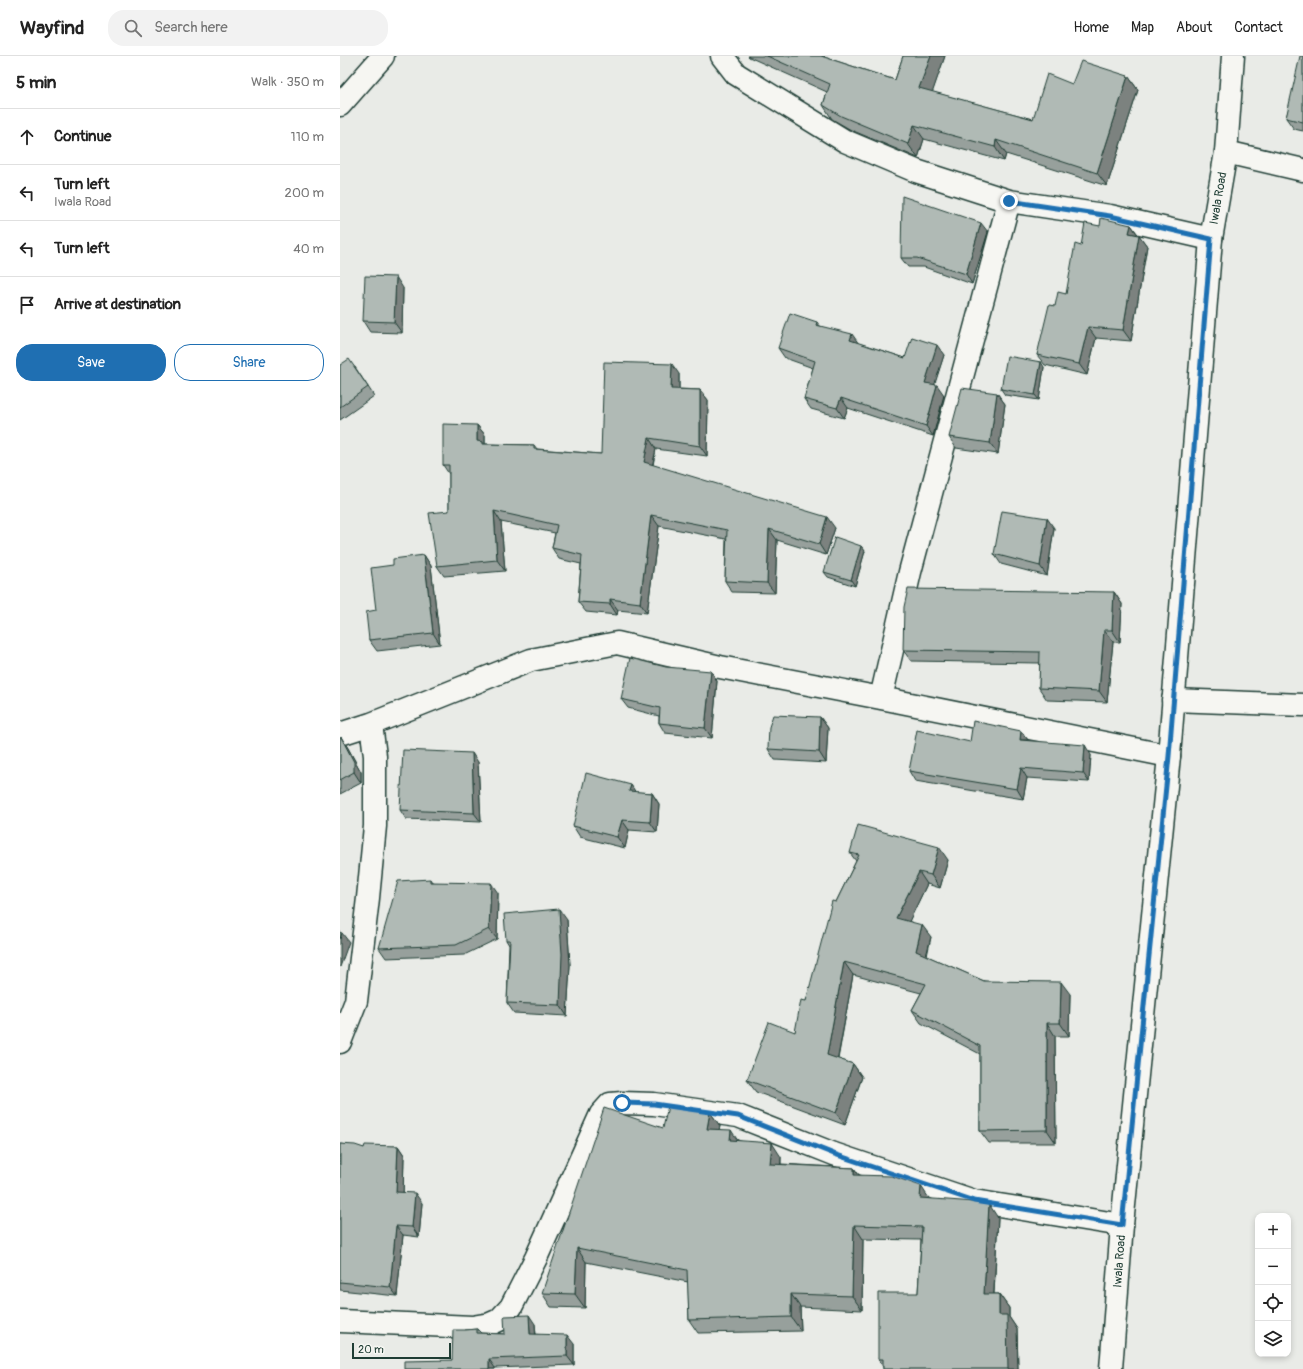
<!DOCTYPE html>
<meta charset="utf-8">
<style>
:root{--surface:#fff;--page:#f2f2f2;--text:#222;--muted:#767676;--line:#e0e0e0;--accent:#1f6fb2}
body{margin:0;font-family:Pangolin,sans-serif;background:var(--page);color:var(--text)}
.controls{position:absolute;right:12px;bottom:12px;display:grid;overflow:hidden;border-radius:8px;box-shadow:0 2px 6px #0003}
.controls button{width:36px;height:36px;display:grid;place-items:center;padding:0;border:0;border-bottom:1px solid var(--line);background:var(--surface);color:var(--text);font:20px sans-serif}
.scale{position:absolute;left:12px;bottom:10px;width:99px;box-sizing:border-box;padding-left:4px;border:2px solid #1f3d34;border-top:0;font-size:11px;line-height:14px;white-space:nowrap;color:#1f3d34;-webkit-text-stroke:3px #f6f6f2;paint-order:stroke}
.stop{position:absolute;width:12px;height:12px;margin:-9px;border:3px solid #1f6fb2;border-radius:50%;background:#fff}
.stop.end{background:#1f6fb2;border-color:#fff;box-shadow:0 1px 4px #0008}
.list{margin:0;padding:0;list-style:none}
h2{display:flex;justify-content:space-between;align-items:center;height:52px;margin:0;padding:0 16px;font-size:17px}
h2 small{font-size:13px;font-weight:400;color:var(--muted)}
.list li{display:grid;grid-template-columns:26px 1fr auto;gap:12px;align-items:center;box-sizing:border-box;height:56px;padding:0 16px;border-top:1px solid var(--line)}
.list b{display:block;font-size:15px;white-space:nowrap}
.list p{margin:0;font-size:13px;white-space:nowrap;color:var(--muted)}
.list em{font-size:13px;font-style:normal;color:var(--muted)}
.actions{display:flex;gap:8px;padding:12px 16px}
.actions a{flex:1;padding:9px 0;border:1px solid var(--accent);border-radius:16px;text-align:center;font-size:14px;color:var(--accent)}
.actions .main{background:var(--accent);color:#fff}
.icon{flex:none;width:22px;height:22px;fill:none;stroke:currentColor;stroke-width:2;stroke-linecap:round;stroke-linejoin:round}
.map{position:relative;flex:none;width:963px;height:1313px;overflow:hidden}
header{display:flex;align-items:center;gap:24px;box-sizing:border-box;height:56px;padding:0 20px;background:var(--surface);border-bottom:1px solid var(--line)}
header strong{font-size:19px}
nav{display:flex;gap:22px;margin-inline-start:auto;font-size:14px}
.search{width:280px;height:36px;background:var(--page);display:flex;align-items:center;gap:10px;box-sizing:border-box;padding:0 14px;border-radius:16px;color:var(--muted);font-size:15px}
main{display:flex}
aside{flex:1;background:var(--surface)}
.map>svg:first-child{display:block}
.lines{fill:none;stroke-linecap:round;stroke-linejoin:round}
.minor-casing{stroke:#1f3d34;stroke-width:25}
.tertiary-casing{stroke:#1f3d34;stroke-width:25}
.minor{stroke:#f6f6f2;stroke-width:22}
.tertiary{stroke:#f6f6f2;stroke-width:22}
.wall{fill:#97a09c;stroke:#1f3d34}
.shaded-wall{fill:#7b827f;stroke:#1f3d34}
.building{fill:#b0bab5;stroke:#1f3d34}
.route{stroke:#1f6fb2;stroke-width:5}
.labels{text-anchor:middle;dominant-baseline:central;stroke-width:4;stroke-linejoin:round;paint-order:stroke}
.street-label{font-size:12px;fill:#1f3d34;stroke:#f6f6f2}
</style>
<header>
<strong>Wayfind</strong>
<div class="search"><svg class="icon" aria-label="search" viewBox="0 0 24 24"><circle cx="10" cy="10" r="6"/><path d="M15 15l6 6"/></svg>Search here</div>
<nav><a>Home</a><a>Map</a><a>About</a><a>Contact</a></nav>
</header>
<main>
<aside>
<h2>5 min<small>Walk · 350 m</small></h2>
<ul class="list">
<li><svg class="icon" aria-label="ahead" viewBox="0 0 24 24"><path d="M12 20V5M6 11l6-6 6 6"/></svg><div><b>Continue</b></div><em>110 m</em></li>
<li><svg class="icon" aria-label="left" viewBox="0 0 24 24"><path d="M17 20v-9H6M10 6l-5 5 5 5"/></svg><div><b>Turn left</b><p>Iwala Road</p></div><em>200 m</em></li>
<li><svg class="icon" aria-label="left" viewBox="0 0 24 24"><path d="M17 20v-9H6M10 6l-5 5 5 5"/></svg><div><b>Turn left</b></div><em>40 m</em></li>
<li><svg class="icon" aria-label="arrive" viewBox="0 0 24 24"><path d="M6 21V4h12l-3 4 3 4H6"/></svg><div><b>Arrive at destination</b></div></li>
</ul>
<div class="actions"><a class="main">Save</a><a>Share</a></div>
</aside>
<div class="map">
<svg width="963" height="1313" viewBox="0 0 963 1313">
<rect width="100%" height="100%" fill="#e9ebe7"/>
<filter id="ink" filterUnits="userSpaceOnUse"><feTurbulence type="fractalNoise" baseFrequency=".025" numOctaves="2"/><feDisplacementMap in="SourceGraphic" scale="8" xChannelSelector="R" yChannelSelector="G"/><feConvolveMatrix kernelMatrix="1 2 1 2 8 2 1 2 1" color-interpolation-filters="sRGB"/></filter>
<g filter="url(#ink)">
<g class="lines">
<defs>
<path id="minor" d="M382,0L396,18L505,85L576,115L669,145L770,160L871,183
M0,49L43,0
M886,96L963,114
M541,642L570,516L669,145
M833,644L963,649
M0,678L31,668L191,604L277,587L380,611L541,642L829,700
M0,986L16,945L28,842L35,770V700L31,668
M0,1265L132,1271L150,1268L159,1264L171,1251L196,1202L261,1058L270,1048L282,1047L314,1048L398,1060L494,1098L634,1145L782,1169"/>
<g id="tertiary">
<path id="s1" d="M771,1313L782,1169L829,700L871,183L886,96L893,0"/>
</g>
</defs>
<use href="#minor" class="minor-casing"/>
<use href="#tertiary" class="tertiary-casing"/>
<use href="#minor" class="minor"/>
<use href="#tertiary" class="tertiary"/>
</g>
<path class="wall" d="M408,0H485L484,1L555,24L563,0H605L592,36L693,63L732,28L788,20L798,34L767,130L666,98L664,105L584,83L578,102L511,74L492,63L483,49L487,36L409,1Z
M963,0V75L954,73L946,62Z
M791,169L807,190L791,285L756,282L747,319L705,309L697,299L715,250L726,238L760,170Z
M648,176L632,228L584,211H568L561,202Z
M63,232L62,277L30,276L23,265Z
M477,266L480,270L518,287L565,302L604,299L594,329L604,339L593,380L508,352L504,362L471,353L464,343L473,312L445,302L438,292Z
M0,309L15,311L34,340L0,364Z
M704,311L699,344L665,339L661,333Z
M339,318V333L360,334L368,344L367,400L316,393L313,409L495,472L486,499L437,484L435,537L392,536L385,525L386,483L319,470L307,557L278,554L277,559L246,556L238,546L241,508L219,503L212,492L215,477L161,466L165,515L104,520L97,510L109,455V418L103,409L137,369L145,379V388L194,389L197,393L261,398Z
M657,337L665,348L658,398L616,392L609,381Z
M714,472L707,520L661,508L654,498Z
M521,490L525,495L515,530L488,521L484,516Z
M84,499L91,510L100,588L37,595L29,584L36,554L53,509Z
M774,536L782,548L780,586H773L767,646L707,644L699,632L700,607L571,605L563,594Z
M377,625L372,682L325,677L319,667V660L288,652L281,643Z
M480,661L488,672L486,707L435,704L428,693Z
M681,675L688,684L751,699L749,726L687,722L683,743L575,725L569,715L630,686Z
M1,681L8,692L21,716V727L0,738V682Z
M138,706L141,766L66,763L60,754Z
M291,729L295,736L312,737L319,748L317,776L289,774L285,792L240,781L233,770Z
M510,797L608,804L600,832L587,828L569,865L591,881L587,900L644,925L730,938L729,980H715L716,1087H649L640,1075V998L581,967L572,954L581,937L513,919L498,1003L513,1008L522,1021L505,1069L416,1036L407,1024L455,976L466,945L496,846L516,805Z
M90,823L92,826L158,837L157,883L124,899L46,902L39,892Z
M227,864L230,909L227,960L174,957L167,947L169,889L166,884Z
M370,1056L380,1070L379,1074L398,1084L441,1101V1108L514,1112L519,1119L590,1143L658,1162L654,1238H659L669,1252V1261L677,1273L678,1313H543V1311L538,1303L578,1237L581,1184L523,1183L522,1254L460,1251L461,1275L358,1277L349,1264L348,1226L246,1206L245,1252L211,1251L202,1237L323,1072Z
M0,1088L24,1092L58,1090L64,1099L63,1136L82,1147L79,1181L63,1179L57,1240L0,1234Z
M195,1268L196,1278L234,1288V1309L155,1312V1313H64L112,1304L125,1274L137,1273L141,1277L165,1278Z"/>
<path class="shaded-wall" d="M591,0H605L589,46L579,32Z
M788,20L798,34L767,130L757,117Z
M574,69L584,83L578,102L568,88Z
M656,84L666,98L664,105L655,91Z
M641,167L648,176L632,228L626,218Z
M791,169L798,179L789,177Z
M799,179L807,190L791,285L783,274Z
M56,221L63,232L62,277L54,266Z
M748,271L756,282L747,319L739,308Z
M512,278L519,288L510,284Z
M597,289L604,299L592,337L585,327Z
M701,306L704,311L699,344L695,339Z
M332,308L339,318V343L331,333Z
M597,329L604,339L593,380L586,370Z
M360,334L368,344L367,400L360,390Z
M657,337L665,348L658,398L650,387Z
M501,342L508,352L504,362L497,352Z
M137,369L145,379V388L151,396L137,385Z
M309,382L316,393L311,416L304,406Z
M154,455L161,466L165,515L157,504Z
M311,459L319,470L307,557L300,547Z
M487,461L495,472L486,499L479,488Z
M707,462L714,472L707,520L700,510Z
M429,473L437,484L435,537L427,527Z
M521,490L525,495L515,530L511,524Z
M84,499L91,510L100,588L93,577Z
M774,536L782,548L780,586L772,574Z
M270,543L278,554L277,559L270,548Z
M764,574L773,586L767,646L759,635Z
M371,615L377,625L372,682L365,672Z
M480,661L488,672L486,707L479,696Z
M681,675L688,684H680Z
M1,681L8,692L21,716V727L14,716Z
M745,689L751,699L749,726L743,717Z
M132,697L138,706L141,766L134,757Z
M681,712L687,722L683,743L677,733Z
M291,729L298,740L289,735Z
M312,737L319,748L317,776L310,766Z
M282,764L289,774L285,792L277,781Z
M599,791L608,804L600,832L591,819Z
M579,816L587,828L565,874L556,862Z
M151,827L158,837L157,883L149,873Z
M219,853L227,864L230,909L227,960L220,949Z
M582,869L591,881L584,908L576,895Z
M2,877L9,886L0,911V883Z
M504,906L513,919L496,1012L487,999Z
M721,926L730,938L729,980L720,967Z
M707,967L715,980L716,1087L707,1074Z
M513,1008L522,1021L505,1069L496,1057Z
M370,1056L380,1070L376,1087L367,1073Z
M391,1074L400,1088L390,1084Z
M432,1087L441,1101L440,1121L430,1108Z
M58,1090L64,1099L63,1145L56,1136Z
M514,1112L523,1125L514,1119Z
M581,1130L590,1144L580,1142Z
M75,1137L82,1147L79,1181L72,1171Z
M649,1148L658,1162L653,1251L644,1238Z
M514,1169L523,1183L522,1254L512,1240Z
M56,1170L63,1179L57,1240L50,1231Z
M237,1192L246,1206L245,1252L235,1238Z
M451,1238L460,1251L461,1275L451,1261Z
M659,1238L669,1252V1261L677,1273L678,1313H668L659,1259Z
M189,1259L195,1268L196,1287L190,1278Z
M227,1279L234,1288V1309L227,1300Z
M149,1303L155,1312V1313H149Z"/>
<path class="building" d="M427,0H481L555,24L563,0H591L579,32L693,63L707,18L732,28L741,5L788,20L757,117L656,84L655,91L574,69L568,88L501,60L483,49L490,28Z
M960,0H963V66L946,62Z
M562,140L641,167L626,218L577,202H561Z
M761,162L791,169L789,177L799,179L783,274L748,271L739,308L697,299L709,249L715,250L718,236L726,238L735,188L741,190L745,167L760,170Z
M25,220L56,221L54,266L23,265Z
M450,257L477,266L476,269L512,278L510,284L565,302L572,281L597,289L585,327L597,329L586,370L501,342L497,352L464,343L475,305L438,292Z
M667,300L701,306L695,339L661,333Z
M9,303L28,331L0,351V309Z
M264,306L332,308L331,333L360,334V390L309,382L304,406L487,461L479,488L429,473L427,527L385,525L387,474L311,459L300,547L270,543V548L238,546L242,499L212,492L217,469L154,455L157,504L97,510L89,457L109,455V409H103V368L137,369V385L143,386V388L194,389V393L261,398Z
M622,332L657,337L650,387L609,381Z
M662,455L707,462L700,510L654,498Z
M495,481L521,490L511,524L484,516Z
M84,499L93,577L29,584L26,556L36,554L31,512L53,509V503Z
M568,533L774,536L772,574H764L759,635L699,632L700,596L563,594L564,551Z
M290,602L326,611L371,615L365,672L319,667L320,652L281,643Z
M433,659L480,661L479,696L428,693L429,671Z
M633,665L681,675L680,684L745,689L743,717L681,712L677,733L569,715L577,674L630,686Z
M1,681L14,706V716L0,724V682Z
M63,694L132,697L134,757L60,754Z
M246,717L291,729L289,735L312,737L310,766L282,764L277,781L233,770Z
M518,769L599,791L591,819L579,816L556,862L582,869L576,895L644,925L721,926L720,967H707V1074L640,1075V990L572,954L586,928L504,906L487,999L513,1008L496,1057L407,1024L429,966L455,976L461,944L466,945L492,845L496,846L519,799L510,797Z
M90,823V826L151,827L149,873L116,889L39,892L58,825Z
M219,853L222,898L220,949L167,947L170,884H166L164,858Z
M0,876L2,877L0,883Z
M328,1050L370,1056L367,1073L391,1074L390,1084L432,1087L430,1108L514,1112V1119L552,1120L581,1130L580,1142L635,1146L649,1148L644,1238H659V1259H667L668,1313H543V1303H538V1237H578L582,1171L514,1169L512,1240L451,1238V1261L349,1264L347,1214L237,1192L235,1238L202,1237L264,1052L323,1072Z
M0,1088L15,1089L24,1092L25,1089L58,1090L56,1136L75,1137L72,1171L56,1170L50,1231L0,1226Z
M189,1259L190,1278L227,1279V1300L149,1303V1313H64V1305L112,1304L113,1274H125L137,1273V1277L165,1278L164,1261L165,1260Z"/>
</g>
<g class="lines" filter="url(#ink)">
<path class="route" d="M282,1047L314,1048L398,1060L494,1098L634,1145L782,1169L829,700L871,183L770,160L669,145"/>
</g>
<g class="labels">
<g class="street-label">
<text stroke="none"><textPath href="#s1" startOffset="1176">Iwala Road</textPath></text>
<text stroke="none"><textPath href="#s1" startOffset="108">Iwala Road</textPath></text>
</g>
</g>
</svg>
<div class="controls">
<button>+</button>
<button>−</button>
<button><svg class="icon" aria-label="locate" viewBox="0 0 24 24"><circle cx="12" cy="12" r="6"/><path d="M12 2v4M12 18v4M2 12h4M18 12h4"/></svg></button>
<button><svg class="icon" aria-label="layers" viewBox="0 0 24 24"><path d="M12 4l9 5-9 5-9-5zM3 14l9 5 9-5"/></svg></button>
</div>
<div class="scale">20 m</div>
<div class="stop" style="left:282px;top:1047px"></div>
<div class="stop end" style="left:669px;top:145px"></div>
</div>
</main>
